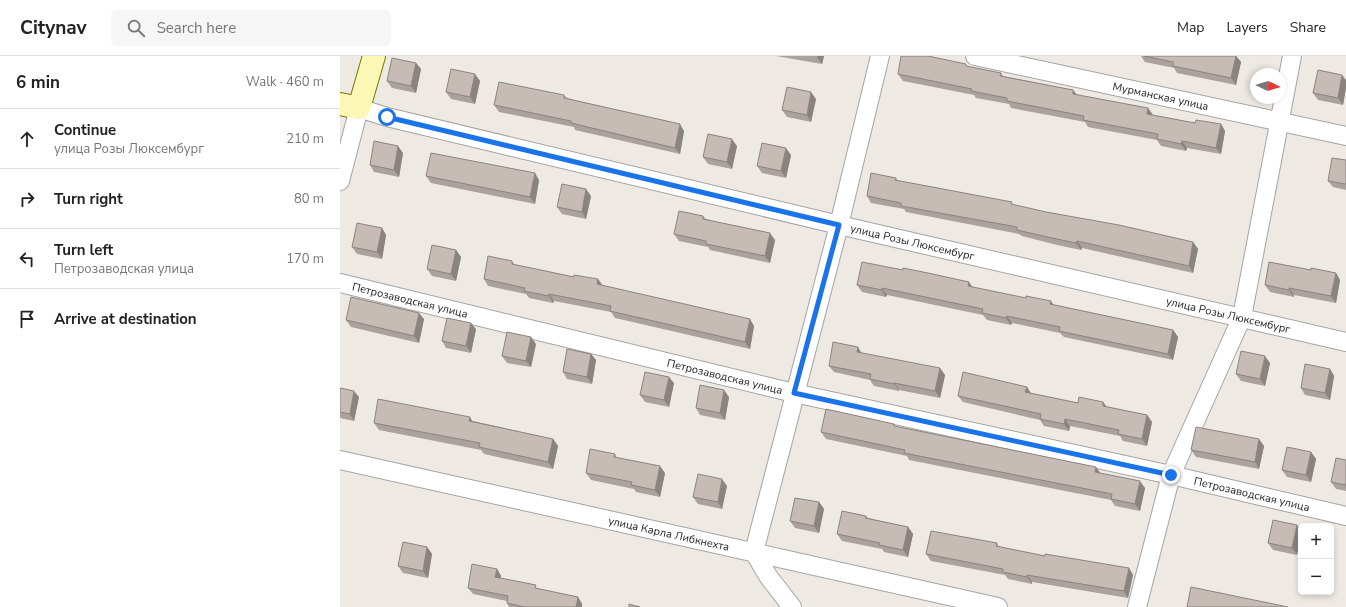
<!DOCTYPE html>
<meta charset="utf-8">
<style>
:root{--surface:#fff;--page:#f6f6f6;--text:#222;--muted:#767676;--line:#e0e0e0}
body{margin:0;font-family:"Nunito Sans",sans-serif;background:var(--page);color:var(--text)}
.controls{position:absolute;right:12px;bottom:12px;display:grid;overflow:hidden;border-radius:6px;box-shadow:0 2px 6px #0003}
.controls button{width:36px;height:36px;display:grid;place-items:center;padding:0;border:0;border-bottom:1px solid var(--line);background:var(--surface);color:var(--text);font:20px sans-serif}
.compass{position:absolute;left:910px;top:12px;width:36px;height:36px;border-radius:50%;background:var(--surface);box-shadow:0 2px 6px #0003;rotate:94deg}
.stop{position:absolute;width:12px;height:12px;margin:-9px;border:3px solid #1a73e8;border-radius:50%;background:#fff}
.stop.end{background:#1a73e8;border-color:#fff;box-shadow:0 1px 4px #0008}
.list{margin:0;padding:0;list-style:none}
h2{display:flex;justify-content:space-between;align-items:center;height:52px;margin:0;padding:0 16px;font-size:17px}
h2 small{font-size:13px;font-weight:400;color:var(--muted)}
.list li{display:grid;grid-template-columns:26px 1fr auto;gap:12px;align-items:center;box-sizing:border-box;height:60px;padding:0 16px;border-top:1px solid var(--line)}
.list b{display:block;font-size:15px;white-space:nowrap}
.list p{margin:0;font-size:13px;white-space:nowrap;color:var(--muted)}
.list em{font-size:13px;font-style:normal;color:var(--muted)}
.icon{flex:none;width:22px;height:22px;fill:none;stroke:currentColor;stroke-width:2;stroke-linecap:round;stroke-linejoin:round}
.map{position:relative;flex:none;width:1006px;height:551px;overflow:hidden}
header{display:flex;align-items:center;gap:24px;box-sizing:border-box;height:56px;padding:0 20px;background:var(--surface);border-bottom:1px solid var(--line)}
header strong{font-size:19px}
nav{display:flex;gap:22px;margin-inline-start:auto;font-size:14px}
.search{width:280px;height:36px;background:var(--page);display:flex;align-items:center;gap:10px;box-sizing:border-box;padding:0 14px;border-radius:6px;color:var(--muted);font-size:15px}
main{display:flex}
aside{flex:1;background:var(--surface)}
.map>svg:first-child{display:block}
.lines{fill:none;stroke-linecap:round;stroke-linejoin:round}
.street-casing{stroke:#a4a4a4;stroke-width:20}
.secondary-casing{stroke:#777701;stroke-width:24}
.street{stroke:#fff;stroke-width:18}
.secondary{stroke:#fbf7b4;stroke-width:22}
.wall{fill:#aba19d}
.shaded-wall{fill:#8b837f}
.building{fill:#c7bbb6;stroke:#8b837f}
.route{stroke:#1a73e8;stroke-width:5}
.labels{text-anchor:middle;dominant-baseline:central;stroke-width:3.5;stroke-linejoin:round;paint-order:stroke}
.street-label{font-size:11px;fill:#1d1d1d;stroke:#fff}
</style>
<header>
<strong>Citynav</strong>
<div class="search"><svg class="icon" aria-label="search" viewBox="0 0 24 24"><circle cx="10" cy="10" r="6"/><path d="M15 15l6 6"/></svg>Search here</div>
<nav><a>Map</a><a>Layers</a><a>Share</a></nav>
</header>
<main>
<aside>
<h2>6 min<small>Walk · 460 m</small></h2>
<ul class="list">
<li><svg class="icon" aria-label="ahead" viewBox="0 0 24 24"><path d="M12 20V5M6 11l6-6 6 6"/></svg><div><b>Continue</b><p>улица Розы Люксембург</p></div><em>210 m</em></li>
<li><svg class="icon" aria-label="right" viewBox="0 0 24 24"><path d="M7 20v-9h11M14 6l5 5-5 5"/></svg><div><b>Turn right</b></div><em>80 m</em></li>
<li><svg class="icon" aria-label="left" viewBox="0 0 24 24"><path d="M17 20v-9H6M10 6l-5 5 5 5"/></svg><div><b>Turn left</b><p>Петрозаводская улица</p></div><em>170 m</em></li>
<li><svg class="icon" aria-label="arrive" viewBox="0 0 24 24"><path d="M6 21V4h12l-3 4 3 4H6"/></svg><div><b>Arrive at destination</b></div></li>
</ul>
</aside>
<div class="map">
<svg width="1006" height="551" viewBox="0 0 1006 551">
<rect width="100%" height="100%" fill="#efe9e3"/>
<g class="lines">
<defs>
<g id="street">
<path id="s1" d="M635,0L1006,80"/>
<path id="s2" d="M0,125L19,52L47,61L499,169L1006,286"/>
<path id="s3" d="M0,227L454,337L831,419L1006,460"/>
<path id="s4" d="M0,404L658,551"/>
<path d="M452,551L428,520L414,496L499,169L540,0"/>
<path d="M797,551L831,419L902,261L952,0"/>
</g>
<path id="secondary" d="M0,48L19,52L34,0"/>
</defs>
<use href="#street" class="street-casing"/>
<use href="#secondary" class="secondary-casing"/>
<use href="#street" class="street"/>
<use href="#secondary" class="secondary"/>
</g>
<path class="wall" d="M436,0H484L482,8Z
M801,0H896L901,6L896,29L837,17L834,12L805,6Z
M76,7L81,13L76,37L52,32L47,25Z
M629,11L661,17L663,20L733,34L737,39L808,52L812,59L855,67L881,68L885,75L881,98L847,92L846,95L821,90L817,84L748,71L745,66L671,52L669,48L636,42L634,39L563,25L558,18Z
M1006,24V32L1003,49L978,44L973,37Z
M140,25L135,48L111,43L106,36Z
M224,39L227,42L344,75L340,98L235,74L234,71L159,56L154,49Z
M476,43L471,66L447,61L442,54Z
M397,90L392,113L368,108L363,101Z
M63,97L59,121L34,116L30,109Z
M451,99L446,122L422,117L417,110Z
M1006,104V134L993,131L988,125Z
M86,120L199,124L195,148L91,127Z
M556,122L558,125L674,149L706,156L853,186L858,193L853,217L742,192L741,194L717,189L682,180L679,178L566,156L564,153L531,147L527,140Z
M251,140L246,163L222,158L217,151Z
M363,160L366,163L435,184L430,207L370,194L368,191L339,185L334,178Z
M42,172L46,179L42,203L17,198L12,191Z
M116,194L121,201L116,225L92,220L87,213Z
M172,205L175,209L262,230L414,270L410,293L275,262L271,256L214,245L213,247L189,242L186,238L148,230L144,223Z
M971,214L996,217L1000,224L996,247L954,239V241L930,236L925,229Z
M517,229L632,231L714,249L833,274L838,281L833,304L724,281L720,277L672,267L671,269L647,264L643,259L547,239L546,241L522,236Z
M84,263L79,287L11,271L6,264Z
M136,273L131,297L106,292L102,285Z
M196,288L191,311L167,307L162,300Z
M522,297L605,319L600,342L559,334V335L534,330L530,324L494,316L489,310Z
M251,298L256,304L252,328L227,323L223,316Z
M930,307L925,330L901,325L896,318Z
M990,313L994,320L990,344L965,339L961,332Z
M334,327L329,351L305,346L300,339Z
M687,331L691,337L738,347L763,346L767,351L807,359L812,366L807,390L783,385L780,380L730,370L729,375L704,370L700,364L623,346L618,340Z
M0,332L19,341L14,365L0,362Z
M389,341L385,364L360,359L356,352Z
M133,365L213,383L218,390L213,413L144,398L141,394L39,374L34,367Z
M557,371L760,417L805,432L800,455L775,450L771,444L569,404L567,400L486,383L481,376Z
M924,390L919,413L856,401L851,394Z
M971,396L976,403L971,426L947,421L942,414Z
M275,398L277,402L325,417L320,441L296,436L294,433L251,424L246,417Z
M1006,404V435L996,433L991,426Z
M387,430L382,453L358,448L353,441Z
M479,446L484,453L479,477L455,472L450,465Z
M526,460L528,462L568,471L573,478L568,501L544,496L542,493L502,485L497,478Z
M933,464L957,499L933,494L928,487Z
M657,487L659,491L705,500L789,512L793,519L788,542L692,526V528L668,523L665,519L591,505L586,498Z
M87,491L92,498L88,522L63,517L58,510Z
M157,513L161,520V522L198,533L238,541L242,548V551H169L167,547V545L133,538L128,532Z"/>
<path class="shaded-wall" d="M478,0H484L482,8L477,1Z
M896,0L901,6L896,29L891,22Z
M76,7L81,13L76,37L71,30Z
M135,18L140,25L135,48L130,41Z
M1002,19L1006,24V32L1003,49L998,42Z
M733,34L738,41L733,38Z
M471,36L476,43L471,66L467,59Z
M808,52L813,59L807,58Z
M340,68L344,75L340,98L335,92Z
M881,68L885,75L881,98L876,92Z
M392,83L397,90L392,113L387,106Z
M842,85L847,92L846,95L841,88Z
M58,90L63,97L59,121L54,114Z
M446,92L451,99L446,122L441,115Z
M195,117L199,124L195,148L190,141Z
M246,133L251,140L246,163L242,156Z
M42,172L46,179L42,203L37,196Z
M430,177L435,184L430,207L425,200Z
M737,185L742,192L741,194L736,187Z
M853,186L858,193L853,217L849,210Z
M116,194L121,201L116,225L111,218Z
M996,217L1000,224L996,247L991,240Z
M258,223L263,230L257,228Z
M629,226L634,233L628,230Z
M542,232L547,239L546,241L542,234Z
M949,232L954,239V241L949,234Z
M209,238L214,245L213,247L209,240Z
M711,245L715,251L710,248Z
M79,257L84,263L79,287L74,280Z
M667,260L672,267L671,269L666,262Z
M410,263L414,270L410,293L405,286Z
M131,267L136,273L131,297L126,290Z
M833,274L838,281L833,304L828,298Z
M191,281L196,288L191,311L186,305Z
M518,291L522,298L517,296Z
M251,298L256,304L252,328L247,321Z
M925,300L930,307L925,330L920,323Z
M600,312L605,319L600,342L595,335Z
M990,313L994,320L990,344L985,337Z
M329,321L334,327L329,351L324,344Z
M554,327L559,334V335L554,328Z
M687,331L691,338L685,336Z
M384,334L389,341L385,364L380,357Z
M14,335L19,341L14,365L10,358Z
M763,346L768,353L763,350Z
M807,359L812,366L807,390L802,383Z
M130,361L134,368L129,365Z
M725,363L730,370L729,375L724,368Z
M213,383L218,390L213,413L208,406Z
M919,383L924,390L919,413L915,406Z
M971,396L976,403L971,426L966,419Z
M320,410L325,417L320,441L315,434Z
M756,411L761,418L755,416Z
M382,423L387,430L382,453L378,446Z
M800,425L805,432L800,455L795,448Z
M479,446L484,453L479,477L474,470Z
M957,469L961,474V480L957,499L952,492Z
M568,471L573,478L568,501L563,494Z
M87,491L92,498L88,522L83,515Z
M789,512L793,519L788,542L784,535Z
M157,513L161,520L160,528L155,521Z
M687,519L692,526V528L687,521Z
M238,541L242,548V551H236Z"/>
<path class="building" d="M561,0H588L626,8V10L661,17L660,20L733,34V38L808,52L807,58L855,67L856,64L881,68L876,92L842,85L841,88L817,83L818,78L743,64L744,60L667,45V42L631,35L632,33L558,18Z
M804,0H896L891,22L833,10V6Z
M52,2L76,7L71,30L47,25Z
M111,13L135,18L130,41L106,36Z
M978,14L1002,19L998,42L973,37Z
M159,26L224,39V42L340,68L335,92L231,67V65L154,49Z
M447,31L471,36L467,59L442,54Z
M368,78L392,83L387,106L363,101Z
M34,85L58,90L54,114L30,109Z
M422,87L446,92L441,115L417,110Z
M91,97L195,117L190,141L86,120Z
M992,102L1006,104V128L988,125Z
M531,117L556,122L555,124L672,146L671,148L706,156L779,169L853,186L849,210L737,185L736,187L712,182L677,174V171L561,150V147L527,140Z
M222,128L246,133L242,156L217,151Z
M339,155L363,160V163L430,177L425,200L366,188V185L334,178Z
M17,167L42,172L37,196L12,191Z
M92,189L116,194L111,218L87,213Z
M148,200L172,205V208L234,221V219L258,223L257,228L410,263L405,286L270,255L271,250L209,238V240L184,235L185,232L144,223Z
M522,206L563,214V212L588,217L629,226L628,230L686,242V240L711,245L710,248L833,274L828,298L719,275L720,271L667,260L666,262L642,257L643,253L542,232V234L517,229Z
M929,206L971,214V212L996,217L991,240L949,232V234L925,229Z
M11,241L79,257L74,280L6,264Z
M107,262L131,267L126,290L102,285Z
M167,276L191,281L186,305L162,300Z
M493,286L518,291L517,296L600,312L595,335L554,327V328L530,323L531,318L489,310Z
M227,293L251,298L247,321L223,316Z
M901,295L925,300L920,323L896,318Z
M965,308L990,313L985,337L961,332Z
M305,316L329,321L324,344L300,339Z
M623,316L687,331L685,336L738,347L739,341L763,346V350L807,359L802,383L778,378L779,374L725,363L724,368L700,363L701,358L618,340Z
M360,329L384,334L380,357L356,352Z
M0,332L14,335L10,358L0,356Z
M38,343L130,361L129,365L213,383L208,406L139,391L140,387L34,367Z
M486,353L554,368V370L756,411L755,416L800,425L795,448L771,443L772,438L564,397L565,394L481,376Z
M856,371L919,383L915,406L851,394Z
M947,391L971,396L966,419L942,414Z
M250,393L275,398L274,401L320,410L315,434L291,429L292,426L246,417Z
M996,402L1006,404V429L991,426Z
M358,418L382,423L378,446L353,441Z
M455,442L479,446L474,470L450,465Z
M502,455L526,460L525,462L568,471L563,494L539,489L540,487L497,478Z
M933,464L957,469L952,492L928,487Z
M591,475L657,487L656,490L705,500V498L789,512L784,535L687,519V521L663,516V513L586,498Z
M63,486L87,491L83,515L58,510Z
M132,508L157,513L155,521L196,529L195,532L238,541L236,551H185L167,547L168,540L128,532Z
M851,531L948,551H847Z
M289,548L300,551H289Z"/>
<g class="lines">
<path class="route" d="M47,61L499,169L454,337L831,419"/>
</g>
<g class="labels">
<g class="street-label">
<text stroke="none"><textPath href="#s1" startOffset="190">Мурманская улица</textPath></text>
<text stroke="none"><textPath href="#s2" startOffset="645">улица Розы Люксембург</textPath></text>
<text stroke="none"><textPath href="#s3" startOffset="72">Петрозаводская улица</textPath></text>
<text stroke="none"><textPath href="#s2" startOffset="969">улица Розы Люксембург</textPath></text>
<text stroke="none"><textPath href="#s3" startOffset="396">Петрозаводская улица</textPath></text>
<text stroke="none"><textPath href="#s3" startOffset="936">Петрозаводская улица</textPath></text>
<text stroke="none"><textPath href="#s4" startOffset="337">улица Карла Либкнехта</textPath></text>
</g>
</g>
</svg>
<div class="controls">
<button>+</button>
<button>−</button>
</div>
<svg class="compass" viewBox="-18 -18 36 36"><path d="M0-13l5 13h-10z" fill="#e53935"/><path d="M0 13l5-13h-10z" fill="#767676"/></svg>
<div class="stop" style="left:47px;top:61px"></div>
<div class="stop end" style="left:831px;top:419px"></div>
</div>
</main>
